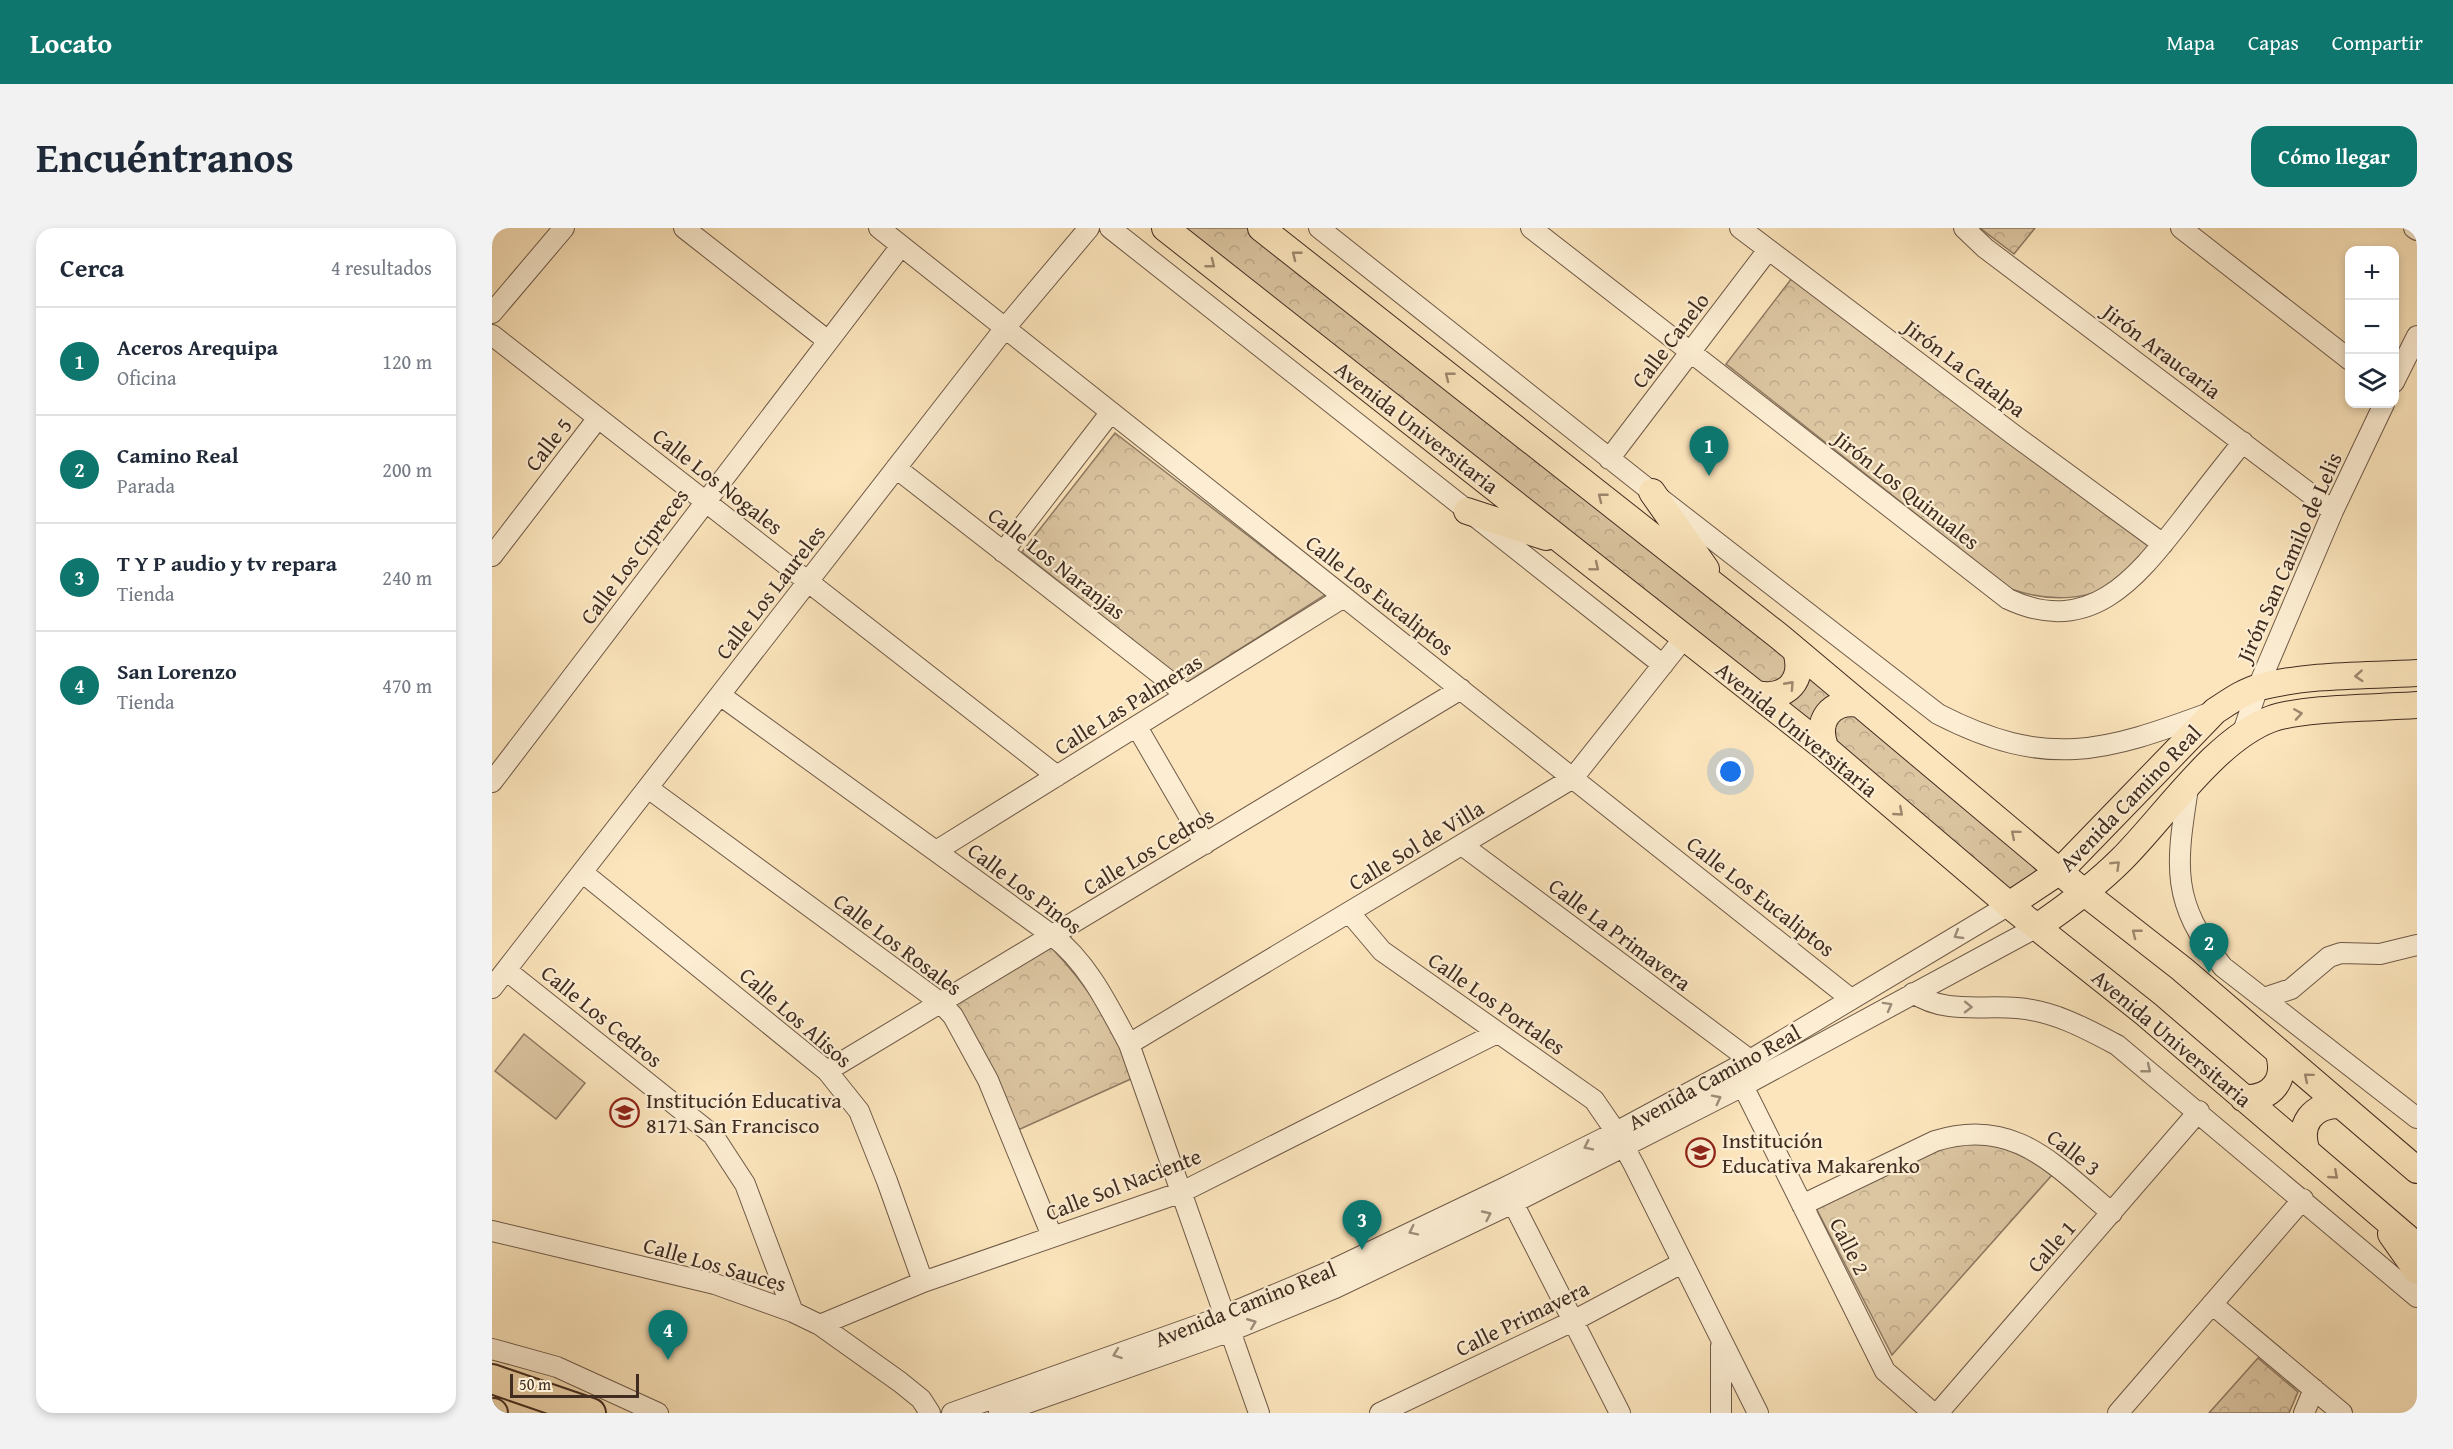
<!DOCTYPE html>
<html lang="es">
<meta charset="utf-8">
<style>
:root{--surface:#fff;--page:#f2f2f3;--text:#1f2937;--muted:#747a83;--line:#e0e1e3;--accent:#0f766e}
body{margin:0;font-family:"Gentium Book Plus",serif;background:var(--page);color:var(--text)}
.controls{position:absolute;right:18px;top:18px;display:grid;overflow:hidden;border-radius:12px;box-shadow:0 3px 9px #0003}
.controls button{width:54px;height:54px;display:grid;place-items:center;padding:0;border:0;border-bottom:2px solid var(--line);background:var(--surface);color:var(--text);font:30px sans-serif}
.scale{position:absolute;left:18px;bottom:15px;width:129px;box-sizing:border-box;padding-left:6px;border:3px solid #402c21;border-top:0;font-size:16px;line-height:21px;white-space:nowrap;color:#402c21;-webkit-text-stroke:4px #fdeed3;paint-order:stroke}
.you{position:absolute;left:1239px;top:544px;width:21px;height:21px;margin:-15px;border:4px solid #fff;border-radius:50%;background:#1a73e8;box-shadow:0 0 0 9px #1a73e833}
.badge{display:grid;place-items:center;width:39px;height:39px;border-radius:50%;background:var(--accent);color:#fff;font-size:20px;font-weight:700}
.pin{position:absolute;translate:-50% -50px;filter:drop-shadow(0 2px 3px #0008)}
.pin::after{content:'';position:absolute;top:32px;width:21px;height:18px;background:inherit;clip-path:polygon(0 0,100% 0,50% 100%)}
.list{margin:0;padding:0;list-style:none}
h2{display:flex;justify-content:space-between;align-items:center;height:78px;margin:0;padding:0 24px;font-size:26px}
h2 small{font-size:20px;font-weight:400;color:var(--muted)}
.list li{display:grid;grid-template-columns:39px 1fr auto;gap:18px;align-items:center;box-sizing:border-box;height:108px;padding:0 24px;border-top:2px solid var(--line)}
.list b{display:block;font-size:22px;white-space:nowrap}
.list p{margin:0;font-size:20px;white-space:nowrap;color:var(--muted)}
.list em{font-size:20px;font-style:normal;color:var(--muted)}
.icon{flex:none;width:33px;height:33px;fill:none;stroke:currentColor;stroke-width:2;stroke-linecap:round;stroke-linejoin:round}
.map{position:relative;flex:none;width:1925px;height:1185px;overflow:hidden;border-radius:18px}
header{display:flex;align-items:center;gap:36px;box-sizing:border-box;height:84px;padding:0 30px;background:var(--accent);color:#fff}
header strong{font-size:28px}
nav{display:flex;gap:33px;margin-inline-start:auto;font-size:21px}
.intro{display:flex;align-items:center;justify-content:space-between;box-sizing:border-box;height:144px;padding:0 36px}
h1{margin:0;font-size:42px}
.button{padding:15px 27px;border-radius:18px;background:var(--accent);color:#fff;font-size:21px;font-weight:700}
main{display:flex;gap:36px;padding:0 36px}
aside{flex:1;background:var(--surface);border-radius:18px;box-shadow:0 3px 9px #0003}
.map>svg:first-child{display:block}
.grass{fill:#dcc6a2;stroke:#8e7962;stroke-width:1.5}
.park{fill:url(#park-crowns);stroke:#8e7962;stroke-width:1.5}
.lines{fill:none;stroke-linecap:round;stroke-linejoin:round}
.minor-casing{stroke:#6f5a48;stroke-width:22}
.major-casing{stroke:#402c21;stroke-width:28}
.highway-casing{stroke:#402c21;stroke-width:32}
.minor{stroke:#fdeed3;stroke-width:20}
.major{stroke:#fce5bc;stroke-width:26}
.highway{stroke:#fce5bc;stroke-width:28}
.oneway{stroke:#9e886e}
.oneway2{stroke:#9e8d7a}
.labels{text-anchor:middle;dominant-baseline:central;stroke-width:4.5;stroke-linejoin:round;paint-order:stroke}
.street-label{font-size:22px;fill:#402c21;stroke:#fdeed3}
.poi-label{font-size:22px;fill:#402c21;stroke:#fdeed3;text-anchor:start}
</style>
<header>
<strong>Locato</strong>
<nav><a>Mapa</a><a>Capas</a><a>Compartir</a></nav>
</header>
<div class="intro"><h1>Encuéntranos</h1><a class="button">Cómo llegar</a></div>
<main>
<aside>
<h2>Cerca<small>4 resultados</small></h2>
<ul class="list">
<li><span class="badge">1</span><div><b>Aceros Arequipa</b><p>Oficina</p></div><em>120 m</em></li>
<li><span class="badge">2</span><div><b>Camino Real</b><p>Parada</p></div><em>200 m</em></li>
<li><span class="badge">3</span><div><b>T Y P audio y tv repara</b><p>Tienda</p></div><em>240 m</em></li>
<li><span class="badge">4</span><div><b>San Lorenzo</b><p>Tienda</p></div><em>470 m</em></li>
</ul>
</aside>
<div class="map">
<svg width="1925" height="1185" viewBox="0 0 1925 1185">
<defs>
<pattern id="park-crowns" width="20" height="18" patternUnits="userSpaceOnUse" patternTransform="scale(1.5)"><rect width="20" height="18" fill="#dcc6a2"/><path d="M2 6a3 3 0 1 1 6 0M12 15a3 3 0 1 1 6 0" fill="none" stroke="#beaa8b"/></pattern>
</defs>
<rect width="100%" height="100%" fill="#fce5bc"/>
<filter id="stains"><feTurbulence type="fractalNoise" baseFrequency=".00333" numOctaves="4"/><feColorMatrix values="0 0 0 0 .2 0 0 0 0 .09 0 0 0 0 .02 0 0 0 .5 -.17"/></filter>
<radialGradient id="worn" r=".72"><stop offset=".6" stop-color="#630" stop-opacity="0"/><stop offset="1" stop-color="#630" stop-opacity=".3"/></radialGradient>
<path class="grass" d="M32,806L93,855L64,891L3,843Z"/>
<path class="park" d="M685,0H756L1292,422L1553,642L1517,666Z
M1488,0H1543L1522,26Z
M1300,50L1657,318C1649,327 1642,339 1633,347C1602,375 1556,374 1519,361L1234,136Z
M623,205L833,367L694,455L530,324Z
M557,717C596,758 621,796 641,850L526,902L461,775Z
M1469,914C1506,915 1530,924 1560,947L1400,1127L1324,980L1447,921Z
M1766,1130L1806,1164L1797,1185H1717Z"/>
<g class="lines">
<defs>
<path id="minor" d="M192,0L336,113
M387,0L1359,771
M618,0L1171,437
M827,0L1160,264L1446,486C1555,542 1612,524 1720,484
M1039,0L1516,371C1597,409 1643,352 1689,293C1709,267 1730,240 1751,214
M1248,0L1522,207L1671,316
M1472,0L1493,20L1841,283
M1689,0L1858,132
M1922,0L1925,2
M0,85L72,0
M0,107L565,548
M1902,154L1925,108
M1117,231L1276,22
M404,240L695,467
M511,324L619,184
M0,328L106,190
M228,467L561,708C596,735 616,777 637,816L767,1185
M645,499L713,616
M1751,504L1766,459L1841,283L1892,176
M0,554L409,18
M156,560L449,775L461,788L496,852L560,1008
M1696,560C1684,638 1678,674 1731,739L1925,890
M970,617L1258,832
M444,623L852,369
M90,644L335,843L367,883L395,953L431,1054
M857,684L890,723L1102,872L1124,904L1142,937L1266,1185
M14,742L221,907L253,956L301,1084
M0,760L513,100L597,0
M1421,765C1453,786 1488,777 1525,780C1562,783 1593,800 1625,817L1925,1069
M1772,770L1799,761L1837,729L1849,725L1888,726L1925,717
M637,816L1081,550L1192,410
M335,843L969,461
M1251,858L1393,1143L1441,1185
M1021,975L1128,1185
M1310,977L1443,913C1523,888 1563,938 1620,985
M0,1003L223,1056L301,1084L328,1097L408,1154L429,1171L438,1185
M1720,1076L1850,1185
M328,1097L431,1054L690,964L1005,805
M0,1121L65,1139L166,1185
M460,1185L732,1088L834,1045L1012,960L1124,904L1258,832L1517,677
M507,1185L736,1104L843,1060L1021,975L1251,858L1545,699
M888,1185L1081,1093L1190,1035
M1229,1185V1118
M1446,1185L1707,883
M1626,1185L1811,971
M1812,1185L1822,1161"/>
<path id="major" d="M673,0L1334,521L1517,677L1654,786L1925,1018
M769,0L1288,409L1594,666L1690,741L1925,942
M1160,264L1214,341
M975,283L1054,309
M1265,466C1295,472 1313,452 1304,423
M1334,521C1322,493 1339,471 1368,476
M1517,677L1568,643L1723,483C1737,474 1752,463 1768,459C1818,446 1874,448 1925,445
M1545,699C1576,678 1604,657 1630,631C1673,588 1723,512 1779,491C1813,479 1887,480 1925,477
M1751,870C1780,872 1796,851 1786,823
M1815,924C1805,897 1820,876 1849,877
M1899,1006L1925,1043"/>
<path id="highway" d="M0,1151L99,1185
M0,1185H1"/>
</defs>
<use href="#minor" class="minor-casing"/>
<use href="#major" class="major-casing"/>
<use href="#highway" class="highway-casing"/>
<use href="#minor" class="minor"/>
<use href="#major" class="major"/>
<use href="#highway" class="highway"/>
</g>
<defs><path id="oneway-chevron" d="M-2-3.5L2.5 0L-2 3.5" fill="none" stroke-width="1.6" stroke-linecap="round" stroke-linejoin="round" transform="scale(1.5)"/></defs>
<g class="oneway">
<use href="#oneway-chevron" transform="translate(804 27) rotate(-142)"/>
<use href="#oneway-chevron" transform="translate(719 36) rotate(38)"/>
<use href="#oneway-chevron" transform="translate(957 148) rotate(-142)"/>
<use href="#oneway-chevron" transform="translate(1110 269) rotate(-142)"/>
<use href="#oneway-chevron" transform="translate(1103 339) rotate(39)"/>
<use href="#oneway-chevron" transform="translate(1867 448) rotate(176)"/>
<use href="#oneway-chevron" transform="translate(1298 457) rotate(-48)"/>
<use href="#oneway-chevron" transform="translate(1806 486) rotate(-9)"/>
<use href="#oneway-chevron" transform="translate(1407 584) rotate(41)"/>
<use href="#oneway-chevron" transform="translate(1523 606) rotate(-140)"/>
<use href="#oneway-chevron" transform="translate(1624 637) rotate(-44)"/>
<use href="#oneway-chevron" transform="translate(1644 705) rotate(-142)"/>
<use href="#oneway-chevron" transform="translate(1816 849) rotate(-140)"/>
<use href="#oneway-chevron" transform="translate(1842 947) rotate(41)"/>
</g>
<g class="oneway2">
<use href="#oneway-chevron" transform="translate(1466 707) rotate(149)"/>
<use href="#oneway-chevron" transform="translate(1396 778) rotate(-29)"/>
<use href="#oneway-chevron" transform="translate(1476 779) rotate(1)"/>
<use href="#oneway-chevron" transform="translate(1655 841) rotate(39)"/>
<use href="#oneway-chevron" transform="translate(1225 871) rotate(-27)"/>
<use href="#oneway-chevron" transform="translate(1096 918) rotate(154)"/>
<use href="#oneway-chevron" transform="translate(995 987) rotate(-25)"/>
<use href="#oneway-chevron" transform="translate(921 1003) rotate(154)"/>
<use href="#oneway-chevron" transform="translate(760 1095) rotate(-22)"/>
<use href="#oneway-chevron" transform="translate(625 1126) rotate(160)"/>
</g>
<defs>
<symbol id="school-ring" viewBox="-11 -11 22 22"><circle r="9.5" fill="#fdeed3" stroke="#8f2418" stroke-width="1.5"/><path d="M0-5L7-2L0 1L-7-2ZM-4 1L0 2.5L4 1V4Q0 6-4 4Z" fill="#8f2418"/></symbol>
</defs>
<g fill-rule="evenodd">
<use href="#school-ring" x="116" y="868" width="33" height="33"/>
<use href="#school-ring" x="1192" y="908" width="33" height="33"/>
</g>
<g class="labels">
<g class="street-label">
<text transform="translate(1178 112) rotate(-53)">Calle Canelo</text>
<text transform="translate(1670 123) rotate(37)">Jirón Araucaria</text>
<text transform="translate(1473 140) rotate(37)">Jirón La Catalpa</text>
<text transform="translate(925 199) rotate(38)">Avenida Universitaria</text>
<text transform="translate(56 216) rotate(-52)">Calle 5</text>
<text transform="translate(226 253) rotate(38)">Calle Los Nogales</text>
<text transform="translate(1415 262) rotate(38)">Jirón Los Quinuales</text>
<text transform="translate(142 328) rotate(-53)">Calle Los Cipreces</text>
<text transform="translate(1797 329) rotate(-66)">Jirón San Camilo de Lelis</text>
<text transform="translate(565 335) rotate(38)">Calle Los Naranjas</text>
<text transform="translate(278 364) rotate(-52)">Calle Los Laureles</text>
<text transform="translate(888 367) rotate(38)">Calle Los Eucaliptos</text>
<text transform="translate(636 476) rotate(-32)">Calle Las Palmeras</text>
<text transform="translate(1305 501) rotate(39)">Avenida Universitaria</text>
<text transform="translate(1638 570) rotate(-46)">Avenida Camino Real</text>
<text transform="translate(924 617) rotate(-31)">Calle Sol de Villa</text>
<text transform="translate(656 623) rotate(-31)">Calle Los Cedros</text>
<text transform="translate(533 660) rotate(37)">Calle Los Pinos</text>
<text transform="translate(1269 668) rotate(38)">Calle Los Eucaliptos</text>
<text transform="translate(1128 706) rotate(37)">Calle La Primavera</text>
<text transform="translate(406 716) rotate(37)">Calle Los Rosales</text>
<text transform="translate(1005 775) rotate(35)">Calle Los Portales</text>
<text transform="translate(110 788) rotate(39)">Calle Los Cedros</text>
<text transform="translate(304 789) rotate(41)">Calle Los Alisos</text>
<text transform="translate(1680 810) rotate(40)">Avenida Universitaria</text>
<text transform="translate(1222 849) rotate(-29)">Avenida Camino Real</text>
<text transform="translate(1582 924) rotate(38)">Calle 3</text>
<text transform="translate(631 956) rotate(-21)">Calle Sol Naciente</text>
<text transform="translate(1358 1018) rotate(63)">Calle 2</text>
<text transform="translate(1559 1018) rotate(-49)">Calle 1</text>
<text transform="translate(223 1036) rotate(16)">Calle Los Sauces</text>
<text transform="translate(753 1076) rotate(-22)">Avenida Camino Real</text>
<text transform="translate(1030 1090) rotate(-26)">Calle Primavera</text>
</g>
<g class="poi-label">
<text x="154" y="872">Institución Educativa<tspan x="154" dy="25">8171 San Francisco</tspan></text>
<text x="1230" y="912">Institución<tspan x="1230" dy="25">Educativa Makarenko</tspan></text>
</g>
</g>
<rect width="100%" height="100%" filter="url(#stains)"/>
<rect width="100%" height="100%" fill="url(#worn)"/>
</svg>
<div class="controls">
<button>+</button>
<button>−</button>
<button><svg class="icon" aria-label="layers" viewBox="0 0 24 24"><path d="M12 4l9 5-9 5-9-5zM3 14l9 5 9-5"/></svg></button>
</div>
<div class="scale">50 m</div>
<div class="you"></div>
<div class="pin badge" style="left:1217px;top:248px">1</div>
<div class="pin badge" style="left:1717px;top:745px">2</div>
<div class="pin badge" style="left:870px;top:1022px">3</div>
<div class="pin badge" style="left:176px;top:1132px">4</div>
</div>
</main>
